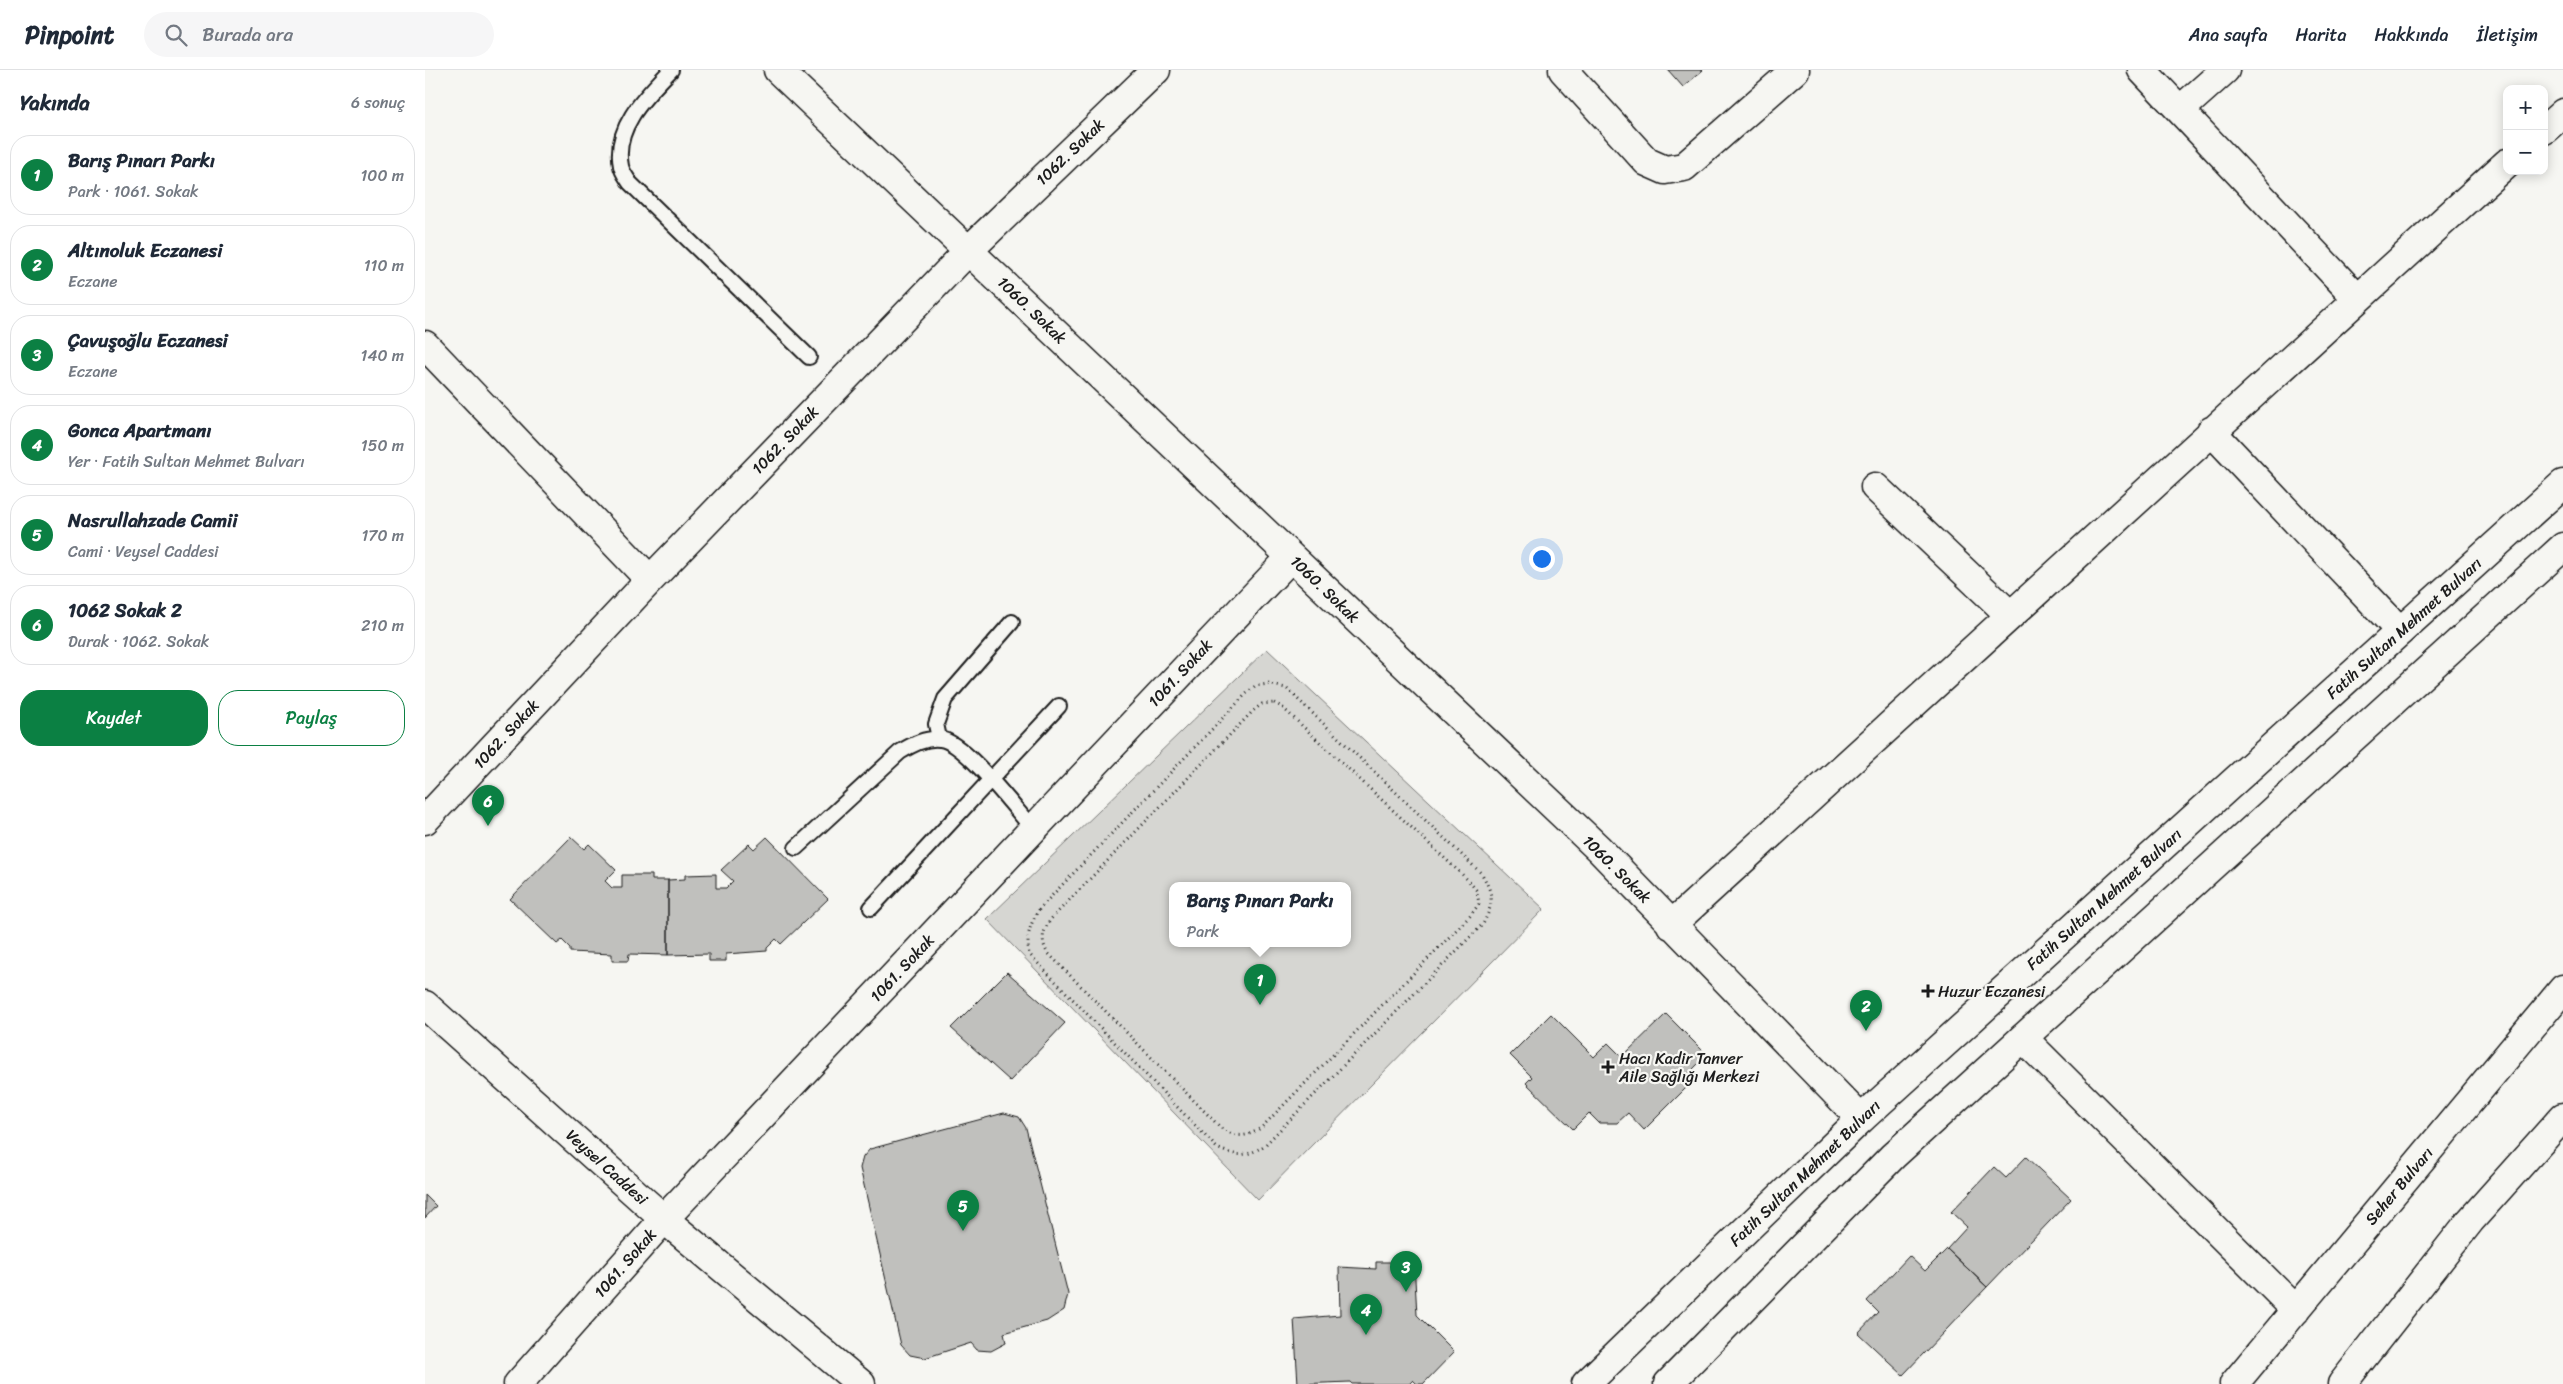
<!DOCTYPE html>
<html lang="tr">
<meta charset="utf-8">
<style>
:root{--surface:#fff;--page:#f6f6f7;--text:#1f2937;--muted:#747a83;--line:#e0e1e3;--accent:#0b8043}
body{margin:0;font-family:Sriracha,sans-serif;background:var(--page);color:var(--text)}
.controls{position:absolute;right:15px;top:15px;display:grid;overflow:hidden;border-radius:10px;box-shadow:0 2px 12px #0003}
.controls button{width:45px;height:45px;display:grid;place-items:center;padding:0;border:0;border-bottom:1px solid var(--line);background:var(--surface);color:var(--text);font:25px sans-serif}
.you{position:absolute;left:1116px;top:488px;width:18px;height:18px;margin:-12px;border:4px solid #fff;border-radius:50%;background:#1a73e8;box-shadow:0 0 0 8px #1a73e833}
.badge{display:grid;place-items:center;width:32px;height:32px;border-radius:50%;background:var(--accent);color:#fff;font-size:16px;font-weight:700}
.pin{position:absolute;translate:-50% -41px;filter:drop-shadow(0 1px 2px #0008)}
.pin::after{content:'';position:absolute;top:26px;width:18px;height:15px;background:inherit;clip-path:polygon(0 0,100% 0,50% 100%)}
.popup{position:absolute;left:744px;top:812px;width:182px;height:65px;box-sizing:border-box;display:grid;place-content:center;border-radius:10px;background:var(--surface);filter:drop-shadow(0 1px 4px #0005);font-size:16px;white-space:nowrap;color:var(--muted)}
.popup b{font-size:19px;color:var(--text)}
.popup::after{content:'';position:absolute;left:50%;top:100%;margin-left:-10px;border:10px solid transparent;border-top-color:var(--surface)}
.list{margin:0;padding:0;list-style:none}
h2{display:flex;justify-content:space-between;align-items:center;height:65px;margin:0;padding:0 20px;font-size:21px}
h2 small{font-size:16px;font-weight:400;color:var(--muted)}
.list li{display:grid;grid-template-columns:32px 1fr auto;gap:15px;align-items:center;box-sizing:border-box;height:80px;margin:0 10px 10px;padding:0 10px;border:1px solid var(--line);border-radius:20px}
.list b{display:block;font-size:19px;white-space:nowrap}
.list p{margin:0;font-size:16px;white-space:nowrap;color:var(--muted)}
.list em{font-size:16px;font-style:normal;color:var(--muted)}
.actions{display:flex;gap:10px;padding:15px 20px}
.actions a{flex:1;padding:11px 0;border:1px solid var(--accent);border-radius:20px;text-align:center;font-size:18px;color:var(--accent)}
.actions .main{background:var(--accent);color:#fff}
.icon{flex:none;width:28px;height:28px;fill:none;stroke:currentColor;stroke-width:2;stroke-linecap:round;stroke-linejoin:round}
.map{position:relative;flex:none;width:2138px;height:1314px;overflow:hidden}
header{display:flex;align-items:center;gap:30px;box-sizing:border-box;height:70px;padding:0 25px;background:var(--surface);border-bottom:1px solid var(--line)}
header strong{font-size:24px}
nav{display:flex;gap:28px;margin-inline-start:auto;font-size:18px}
.search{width:350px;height:45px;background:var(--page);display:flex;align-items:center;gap:12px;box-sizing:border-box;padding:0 18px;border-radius:28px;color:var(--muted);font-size:19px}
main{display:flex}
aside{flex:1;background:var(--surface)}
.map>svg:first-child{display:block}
.green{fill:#d6d6d2;stroke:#797977;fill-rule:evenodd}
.building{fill:#c0c0bd;stroke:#1c1c1c}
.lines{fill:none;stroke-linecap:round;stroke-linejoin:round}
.service-casing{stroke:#1c1c1c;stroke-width:18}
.minor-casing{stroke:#1c1c1c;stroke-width:31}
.secondary-casing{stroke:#1c1c1c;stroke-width:31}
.path{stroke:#1c1c1c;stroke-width:3;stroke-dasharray:1 4;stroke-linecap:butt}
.service{stroke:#f6f6f2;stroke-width:14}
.minor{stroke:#f6f6f2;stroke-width:28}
.secondary{stroke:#f6f6f2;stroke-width:28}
.poi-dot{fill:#1c1c1c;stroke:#f6f6f2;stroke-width:2}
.labels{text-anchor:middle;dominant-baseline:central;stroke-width:4.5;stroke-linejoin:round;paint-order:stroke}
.street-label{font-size:16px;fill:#1c1c1c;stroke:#f6f6f2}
.poi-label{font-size:16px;fill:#1c1c1c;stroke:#f6f6f2;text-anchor:start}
</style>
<header>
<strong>Pinpoint</strong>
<div class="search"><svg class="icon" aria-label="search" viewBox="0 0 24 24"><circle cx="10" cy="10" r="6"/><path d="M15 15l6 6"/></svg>Burada ara</div>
<nav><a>Ana sayfa</a><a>Harita</a><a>Hakkında</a><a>İletişim</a></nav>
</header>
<main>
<aside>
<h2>Yakında<small>6 sonuç</small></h2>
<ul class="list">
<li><span class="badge">1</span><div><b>Barış Pınarı Parkı</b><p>Park · 1061. Sokak</p></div><em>100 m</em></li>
<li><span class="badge">2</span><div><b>Altınoluk Eczanesi</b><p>Eczane</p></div><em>110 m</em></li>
<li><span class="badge">3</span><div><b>Çavuşoğlu Eczanesi</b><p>Eczane</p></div><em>140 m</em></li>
<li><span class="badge">4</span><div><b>Gonca Apartmanı</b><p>Yer · Fatih Sultan Mehmet Bulvarı</p></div><em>150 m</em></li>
<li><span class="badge">5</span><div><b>Nasrullahzade Camii</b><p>Cami · Veysel Caddesi</p></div><em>170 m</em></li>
<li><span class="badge">6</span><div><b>1062 Sokak 2</b><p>Durak · 1062. Sokak</p></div><em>210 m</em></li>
</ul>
<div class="actions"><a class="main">Kaydet</a><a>Paylaş</a></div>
</aside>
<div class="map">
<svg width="2138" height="1314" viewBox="0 0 2138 1314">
<rect width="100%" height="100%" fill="#f6f6f2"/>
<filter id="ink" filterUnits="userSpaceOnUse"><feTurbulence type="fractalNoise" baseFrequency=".02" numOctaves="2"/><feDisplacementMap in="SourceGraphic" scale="10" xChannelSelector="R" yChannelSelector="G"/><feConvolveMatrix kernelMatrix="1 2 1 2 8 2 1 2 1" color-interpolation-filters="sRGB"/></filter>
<g filter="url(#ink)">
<path class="green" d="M842,579L1119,839L833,1130L562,849ZM748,816H922V874H748Z"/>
<path class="building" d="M1243,0H1278L1258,17Z
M146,767L159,779L164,774L191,800L180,811L187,818H197V805H227V810H243V885L204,884L203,891H187V884L145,882V878L137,870L132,874L85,829Z
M342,767L403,829L356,874L351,869L342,878V881L301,884V891H284V884L243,885V810L260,809V805L291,804V818H301L308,811L296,800L324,774L329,779Z
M582,902L640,953L585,1011L526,958Z
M1126,944L1169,987L1183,973L1197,987L1241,944L1282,985L1260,1007L1266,1013L1219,1060L1203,1043L1192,1053H1174L1164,1043L1148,1059L1101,1013L1107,1007L1085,985Z
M579,1043L594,1047L601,1058L643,1224L639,1240L622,1251L579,1263L581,1273L566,1281L552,1280L546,1273L500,1288L485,1285L476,1275L435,1098L438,1087L445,1079Z
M1601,1087L1646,1129L1562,1217L1522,1179L1542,1157L1526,1142L1569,1097L1581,1108Z
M0,1125L11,1136L0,1148Z
M1522,1179L1562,1217L1478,1305L1433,1263L1453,1242L1442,1231L1484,1186L1500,1201Z
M951,1192H989L992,1245L1029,1282L998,1314H992L988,1310L984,1314H927L925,1312L873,1314L869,1249L915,1245L914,1197L951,1199Z"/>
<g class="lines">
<defs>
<path id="service" d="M246,0C222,25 188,57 196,96C197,102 202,108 205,113L384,287
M514,668L511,654L520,629L587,552
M371,778L475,682C486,675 501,667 515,669C539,671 590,739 608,759
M446,838L634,636"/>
<path id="minor" d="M353,0L1174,779L1436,1049
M1138,0L1222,92L1240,100L1259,97L1370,0
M1717,0L1932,228
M1755,40L1800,0
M2119,60L2138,43
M0,275L225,510
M1786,361L1975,561
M1450,417L1585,545
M0,750L225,510L544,180L731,0
M1246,855L2082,93
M0,935L239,1149L436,1314
M1598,968L1871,1240
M93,1314L239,1149L866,487"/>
<path id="secondary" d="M1161,1314L1436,1049L2138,414
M1243,1314L1468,1086L2138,477
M1809,1314L2138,919
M1917,1314L2045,1151L2138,1047"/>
</defs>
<use href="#service" class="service-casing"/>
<use href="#minor" class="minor-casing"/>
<use href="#secondary" class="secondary-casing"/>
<path class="path" d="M843,614L861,618L1057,804C1069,826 1069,832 1058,854L839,1076C821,1087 812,1087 792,1078L604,884C601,865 605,854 615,838L820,625L830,616Z
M849,633L857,637L1043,810L1052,821L1054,834L1045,846L837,1057C822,1068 811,1068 796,1058L622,882C615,869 618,860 627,848L828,641L837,634Z"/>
<use href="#service" class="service"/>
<use href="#minor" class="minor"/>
<use href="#secondary" class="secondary"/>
</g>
</g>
<g class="poi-dot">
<path d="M1500.5 913.5h5v5h5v5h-5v5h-5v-5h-5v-5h5z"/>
<path d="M1180.5 989.5h5v5h5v5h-5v5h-5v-5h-5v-5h5z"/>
</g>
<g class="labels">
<g class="street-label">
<text transform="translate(645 82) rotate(-44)">1062. Sokak</text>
<text transform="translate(607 240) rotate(44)">1060. Sokak</text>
<text transform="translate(360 370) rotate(-46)">1062. Sokak</text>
<text transform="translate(900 519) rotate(44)">1060. Sokak</text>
<text transform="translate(1979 558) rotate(-42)">Fatih Sultan Mehmet Bulvarı</text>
<text transform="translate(755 603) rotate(-47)">1061. Sokak</text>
<text transform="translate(81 664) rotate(-47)">1062. Sokak</text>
<text transform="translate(1192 799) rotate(45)">1060. Sokak</text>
<text transform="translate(1679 829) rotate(-42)">Fatih Sultan Mehmet Bulvarı</text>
<text transform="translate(477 898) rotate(-47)">1061. Sokak</text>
<text transform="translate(182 1097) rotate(42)">Veysel Caddesi</text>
<text transform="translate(1380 1103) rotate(-44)">Fatih Sultan Mehmet Bulvarı</text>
<text transform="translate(1974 1116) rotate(-50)">Seher Bulvarı</text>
<text transform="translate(200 1193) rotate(-49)">1061. Sokak</text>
</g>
<g class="poi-label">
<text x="1513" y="921">Huzur Eczanesi</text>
<text x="1194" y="988">Hacı Kadir Tanver<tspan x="1194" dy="18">Aile Sağlığı Merkezi</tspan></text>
</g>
</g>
</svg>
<div class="controls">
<button>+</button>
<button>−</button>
</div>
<div class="you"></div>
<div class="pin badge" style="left:835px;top:935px">1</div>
<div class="popup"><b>Barış Pınarı Parkı</b>Park</div>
<div class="pin badge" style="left:1441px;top:961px">2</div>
<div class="pin badge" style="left:981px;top:1222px">3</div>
<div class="pin badge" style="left:941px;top:1265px">4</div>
<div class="pin badge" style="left:538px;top:1161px">5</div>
<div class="pin badge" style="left:63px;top:756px">6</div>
</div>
</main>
